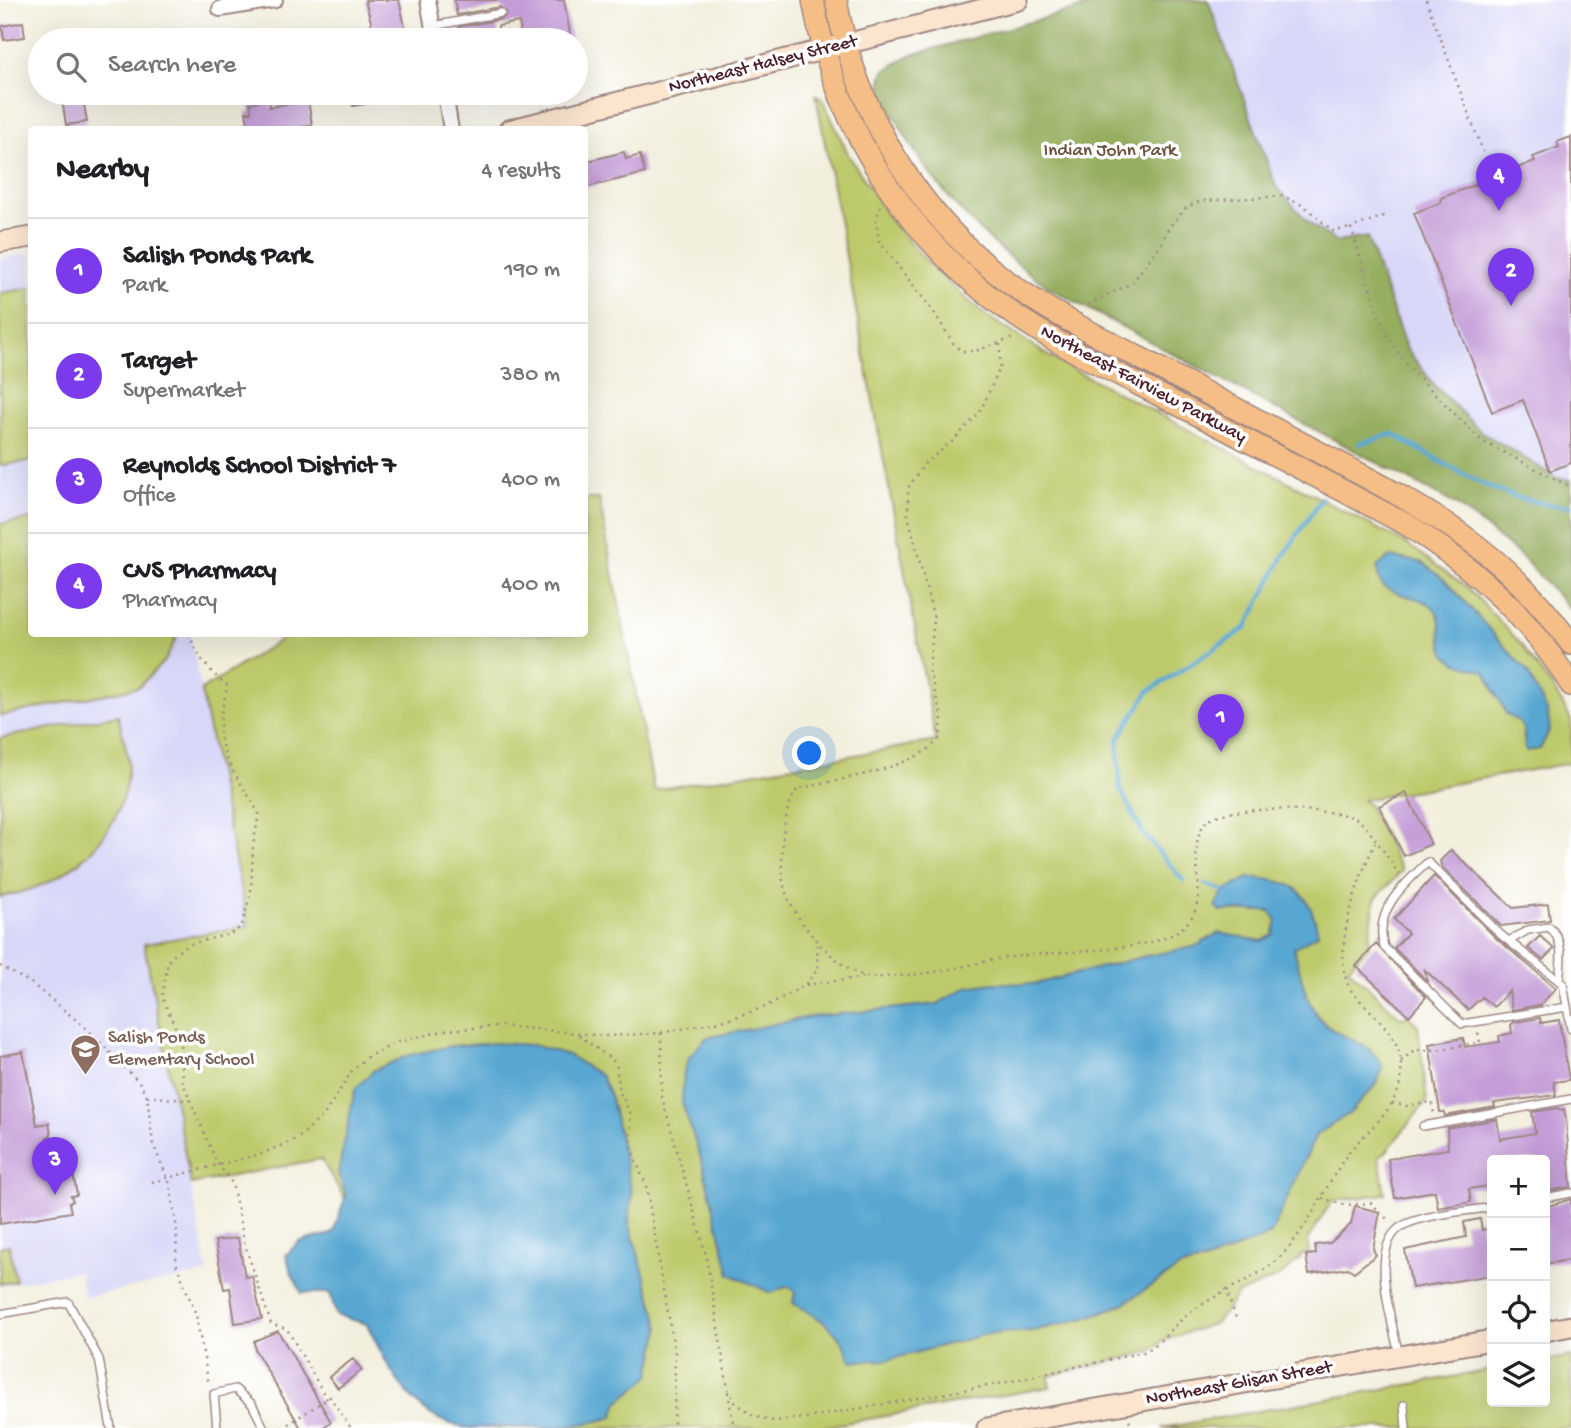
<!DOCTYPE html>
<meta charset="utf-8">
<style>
:root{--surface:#fff;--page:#f6f6f6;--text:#202124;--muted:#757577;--line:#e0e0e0;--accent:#7c3aed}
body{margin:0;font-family:"Gochi Hand",sans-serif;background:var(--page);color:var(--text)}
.controls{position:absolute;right:21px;bottom:21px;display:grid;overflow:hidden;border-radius:7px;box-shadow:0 7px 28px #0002}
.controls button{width:63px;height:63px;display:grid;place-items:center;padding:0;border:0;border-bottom:2px solid var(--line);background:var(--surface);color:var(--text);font:35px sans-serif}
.you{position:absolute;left:810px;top:754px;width:24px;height:24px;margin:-18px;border:5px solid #fff;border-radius:50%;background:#1a73e8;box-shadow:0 0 0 10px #1a73e833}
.badge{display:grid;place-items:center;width:46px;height:46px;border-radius:50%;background:var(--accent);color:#fff;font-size:23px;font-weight:700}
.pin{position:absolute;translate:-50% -58px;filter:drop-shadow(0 2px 4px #0008)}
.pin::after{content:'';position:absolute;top:37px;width:24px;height:21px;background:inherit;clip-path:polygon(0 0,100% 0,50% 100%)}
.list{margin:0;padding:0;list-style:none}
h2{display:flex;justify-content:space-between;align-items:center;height:91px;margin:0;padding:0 28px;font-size:30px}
h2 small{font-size:23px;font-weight:400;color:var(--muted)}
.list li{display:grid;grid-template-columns:46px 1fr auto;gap:21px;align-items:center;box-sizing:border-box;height:105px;padding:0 28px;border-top:2px solid var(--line)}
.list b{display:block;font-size:26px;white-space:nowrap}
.list p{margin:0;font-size:23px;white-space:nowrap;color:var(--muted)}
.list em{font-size:23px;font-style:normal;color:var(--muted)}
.icon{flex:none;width:38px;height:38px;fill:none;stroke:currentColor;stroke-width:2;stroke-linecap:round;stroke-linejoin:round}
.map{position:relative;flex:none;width:1571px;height:1428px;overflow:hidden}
.search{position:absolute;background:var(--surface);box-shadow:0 7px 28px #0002;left:28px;top:28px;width:560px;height:77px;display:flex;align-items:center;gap:18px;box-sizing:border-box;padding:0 24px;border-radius:38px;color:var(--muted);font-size:26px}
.panel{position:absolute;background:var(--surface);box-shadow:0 7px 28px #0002;left:28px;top:126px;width:560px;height:511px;border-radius:7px}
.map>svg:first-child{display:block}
.built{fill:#d8d7f8}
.green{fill:#bdca6c;stroke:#84744c;stroke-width:2}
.forest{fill:#96ae60;stroke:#706646;stroke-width:2}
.water{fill:#59a7d2;stroke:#52637e;stroke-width:2}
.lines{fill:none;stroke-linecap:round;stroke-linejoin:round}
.stream{stroke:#59a7d2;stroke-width:4.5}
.building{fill:#c49dd8}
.lane-casing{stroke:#9e8784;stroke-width:10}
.street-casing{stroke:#9e8784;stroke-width:18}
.secondary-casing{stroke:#9e8784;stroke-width:23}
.primary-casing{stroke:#9e8784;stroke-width:24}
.path{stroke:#9e8784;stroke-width:2.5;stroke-dasharray:2 5;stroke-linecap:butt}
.lane{stroke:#fff;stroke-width:7}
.street{stroke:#fff;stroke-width:14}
.secondary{stroke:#fbe5cf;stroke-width:19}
.primary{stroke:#f6be87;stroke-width:21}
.labels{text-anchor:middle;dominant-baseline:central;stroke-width:7;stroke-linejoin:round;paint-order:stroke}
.street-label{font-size:19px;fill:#4a1f2b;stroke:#fff}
.park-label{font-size:19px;fill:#6c523e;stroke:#fff}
.education-label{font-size:19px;fill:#785e54;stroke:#fff;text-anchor:start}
</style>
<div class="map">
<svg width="1571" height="1428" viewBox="0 0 1571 1428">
<rect width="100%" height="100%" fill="#fff"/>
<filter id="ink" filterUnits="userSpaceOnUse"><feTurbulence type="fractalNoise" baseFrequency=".0143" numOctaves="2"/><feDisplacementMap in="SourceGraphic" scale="14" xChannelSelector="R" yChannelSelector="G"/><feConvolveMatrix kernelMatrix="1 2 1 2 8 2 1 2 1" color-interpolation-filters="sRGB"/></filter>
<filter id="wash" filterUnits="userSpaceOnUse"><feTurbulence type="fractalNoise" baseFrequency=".00686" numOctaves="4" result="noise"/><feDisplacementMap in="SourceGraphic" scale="28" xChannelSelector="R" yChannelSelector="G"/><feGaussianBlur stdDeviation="1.57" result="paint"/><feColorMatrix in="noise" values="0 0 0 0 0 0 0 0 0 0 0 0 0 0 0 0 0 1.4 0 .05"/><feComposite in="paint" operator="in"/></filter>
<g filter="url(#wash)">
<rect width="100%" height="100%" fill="#f2efdd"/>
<path class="built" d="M1208,0H1569L1571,480L1557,478L1480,431L1435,386L1406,348L1367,237L1337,242L1310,224L1276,187Z
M31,253L32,634H190L248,926L144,945L208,1273L84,1297L79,1271L0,1286V258Z"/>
<path class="green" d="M816,95L822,98L849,156L891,221L936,272L984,314L1057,361L1407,544L1470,590L1519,642L1555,691L1571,720V763L1362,800L1368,804L1402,871L1375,899L1368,947L1348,968L1402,1019L1407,1015L1418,1025L1427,1101L1385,1153L1379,1156L1385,1194L1332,1201L1308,1239L1309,1253L1300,1256V1259L1278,1277L1238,1294L1216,1323L1163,1341L1150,1352L1049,1376L1050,1387L817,1428H483L321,1159L191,1184L144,944L248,926L201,690L290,634H584L585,499H599L654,790L936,741Z
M31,288V461L0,465V293Z
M31,519L32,634H178L166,659L139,687L0,716V524Z
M118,715C121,731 129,752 128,768C123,839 66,886 0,897V738Z
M9,1245L16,1281L0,1284V1247Z
M1571,1356V1428H1162L1492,1370V1402H1545V1361Z"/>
<path class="forest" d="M1109,0H1208L1276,187L1310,224L1337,242L1367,237L1406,348L1435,386L1480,431L1557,478L1571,480V610L1522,557L1457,505L1051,289C986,243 930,187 894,115C888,102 876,85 884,71L908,56Z"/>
<path class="water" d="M1390,557L1421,562L1445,580L1527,671L1547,711L1550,729L1540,749L1526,751C1521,733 1530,724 1507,715L1485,672C1474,668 1453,665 1446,654C1436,639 1447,615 1429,604C1410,592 1373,597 1378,566Z
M1248,878C1291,879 1310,888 1318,934L1294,948C1300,971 1305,1001 1320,1019C1338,1040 1374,1041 1383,1068L1376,1085L1350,1113L1316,1135L1271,1234L1207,1261L1181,1267L1121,1305L1082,1319L1033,1331L987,1334L888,1360L851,1361C841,1330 820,1318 793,1303L795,1292L788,1286L771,1293L730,1274L702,1162L682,1102L684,1071L690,1056L706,1038L809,1017L937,1004L967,987L993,983L1035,984L1146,956L1194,947L1219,933L1262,941L1273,935L1277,921L1270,911H1220L1215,906L1224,891Z
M494,1043L533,1045L568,1055L601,1076L611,1098L632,1194L629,1223L660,1327L650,1376L618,1402L613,1417C579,1428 543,1428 507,1427C496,1426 483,1428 470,1428C412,1422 390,1370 367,1324L336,1315L330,1293H302L292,1274L286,1255L299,1242L331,1234L334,1231L346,1195L338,1173L355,1089L374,1070L410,1055L451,1046Z"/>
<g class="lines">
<path class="stream" d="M1359,444L1393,434C1447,465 1506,506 1571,506
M1183,880L1143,833L1120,789L1118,739L1149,691L1246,628L1284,555L1322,498
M1205,884L1224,891"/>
</g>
<g id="blocks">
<path class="building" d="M365,0H399L408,40H376Z
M454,0H564L571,40H522L519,22L498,26L497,40H461L459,27L502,19L507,13L500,7L457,15Z
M23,22L25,37L4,40L2,26Z
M61,93H82L87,122L66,125Z
M351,93H391L392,99L353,106Z
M269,99L270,107L308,100L312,125L286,130H249L246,112H251L250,103Z
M1571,137V463L1550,471L1523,400L1492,412L1414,213L1442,202L1441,198L1535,161L1533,157L1559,147L1557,142Z
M624,152L626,159L640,155L645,173L587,187L584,162Z
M1406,793L1431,844L1404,856L1379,806Z
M1451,850L1513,908L1548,904L1550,920L1501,926L1442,867L1440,861Z
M1434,876L1497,939L1556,988L1540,1005L1512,1010L1509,991L1494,1007L1482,997L1468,1010L1425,970L1427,981L1394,948L1408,933L1394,919Z
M1540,936L1554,949L1543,960L1528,948Z
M1376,944L1426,997L1409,1016L1356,966Z
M1540,1018L1541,1023L1559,1020L1569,1080L1554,1082L1556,1095L1494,1103L1495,1107L1445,1116L1444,1112H1440L1429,1044L1463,1038L1465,1047L1500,1042L1499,1036L1512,1033L1511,1025L1514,1022Z
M23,1052L37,1125L49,1123L51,1135L47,1137L54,1171L67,1168V1174L73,1173L77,1195L71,1196L73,1201L69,1203L71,1212L0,1224V1056Z
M1558,1108L1559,1110L1564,1109L1566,1120L1571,1187L1547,1191L1545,1160H1492V1180L1488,1181L1489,1186L1469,1189L1471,1202L1438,1208L1435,1191L1395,1198L1388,1159L1448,1149L1447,1128L1497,1119L1500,1139L1535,1133L1532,1112Z
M1571,1199V1256L1569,1260L1545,1264V1207Z
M1355,1206L1380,1212L1373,1249L1376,1255L1354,1272L1348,1268L1309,1274L1306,1255L1316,1254L1315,1245L1330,1243L1351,1224Z
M1480,1219L1482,1230L1492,1228V1275L1412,1288L1405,1250L1466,1237L1464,1222Z
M238,1238L245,1277L252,1276L262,1319L235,1323L230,1288L224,1289L215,1241Z
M278,1331L331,1422L322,1428H301L255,1350L254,1341Z
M353,1359L362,1370L338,1388L329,1377Z"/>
</g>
</g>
<g filter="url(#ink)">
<use href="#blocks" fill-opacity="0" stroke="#9e8784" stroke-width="2"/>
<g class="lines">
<defs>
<path id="lane" d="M433,26L501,13
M1509,941L1528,930L1549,927C1565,940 1561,963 1559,981
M1567,1007L1462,1024L1384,947C1373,911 1404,884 1428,862L1501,935L1563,984L1571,1029
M1423,1126L1571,1099
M1545,1198L1571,1193
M0,1314L68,1302L99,1359L111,1428
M1399,1356C1393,1322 1365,1242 1406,1224C1432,1213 1465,1212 1492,1207
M1404,1405L1406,1428
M217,1428L214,1394L235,1389L252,1404L264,1428"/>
<path id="street" d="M428,0L435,40
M220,9L275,0
M445,93L451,130"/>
<path id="secondary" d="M509,130L1018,0
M0,242L32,237
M1545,1331L1571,1326
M987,1428L1492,1340"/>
<path id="primary" d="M813,0C836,133 916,253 1030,325C1077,355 1129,379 1179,405C1256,445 1333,485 1409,526C1474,567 1531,619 1571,685
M836,0C855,110 918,215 1008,282C1049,312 1096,335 1140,358C1204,392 1268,425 1332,459C1432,512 1503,549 1571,644"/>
</defs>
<use href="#lane" class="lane-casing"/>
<use href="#street" class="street-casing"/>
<use href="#secondary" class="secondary-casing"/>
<use href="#primary" class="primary-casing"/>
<path class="path" d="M1426,0L1483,152
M880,206L876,221L879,241L935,314L955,346L962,351H976L1013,338
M1384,216L1351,228L1378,313L1394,348L1413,372L1482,441L1571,487
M1088,304L1132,283L1161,244L1169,227L1187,207L1201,201L1283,196L1304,206L1333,231L1351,228
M1000,344V368L980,412L954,440L925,463L908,488V515L934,619L929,670L942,718L940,738C915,770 837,779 798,789C782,806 779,864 784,886C791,918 836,969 868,977C875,979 886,976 894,976C932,975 966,965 1003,958C1047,951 1135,953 1171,935C1224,908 1179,854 1206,822C1220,804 1334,808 1355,818C1367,823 1390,862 1400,875
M190,634C194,653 212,675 228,686C207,750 231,762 259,814L253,845L251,893L241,927L230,934L193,943L177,952L168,961L162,997L181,1040L183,1083L217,1163L232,1183L245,1245L271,1324L287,1329L327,1399
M0,966L31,983L86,1028L139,1082L147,1096L153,1144L170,1184L177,1229L176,1263L196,1315L209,1385
M806,985L865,977
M661,1033L662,1097L706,1255L728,1389L735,1402L753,1416L774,1421L805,1418L998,1384L1144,1352C1160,1344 1167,1332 1180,1321C1208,1295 1255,1281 1279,1258C1310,1227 1324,1187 1349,1152C1363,1134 1384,1120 1394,1099C1400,1089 1402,1075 1401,1063C1399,1034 1373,1015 1354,994C1326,962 1359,877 1375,843
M579,1035L616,1063L620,1093L630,1112L631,1149L646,1185L675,1353L674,1428
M1401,1061L1414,1050H1437L1480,1042L1478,1032
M147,1096L192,1101
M1392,1103L1406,1106L1432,1102L1434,1114
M152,1182L261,1154L298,1138L324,1115L352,1071L367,1057L398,1042L446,1030L503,1026L607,1036L661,1033L730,1019L765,1007L805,985L818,969L817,945
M1322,1198L1345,1205L1371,1203L1390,1222
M1226,1289L1236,1318
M728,1392L734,1428
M282,1428L330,1397L351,1428
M1125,1428L1132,1418"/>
<use href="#lane" class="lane"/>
<use href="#street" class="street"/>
<use href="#secondary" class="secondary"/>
<use href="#primary" class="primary"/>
</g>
</g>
<defs>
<symbol id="school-pin" viewBox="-11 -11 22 30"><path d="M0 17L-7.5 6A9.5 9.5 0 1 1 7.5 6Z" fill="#8d6e63" stroke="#fff"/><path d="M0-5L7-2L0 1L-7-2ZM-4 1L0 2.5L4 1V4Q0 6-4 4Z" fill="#fff"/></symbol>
</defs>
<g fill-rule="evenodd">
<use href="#school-pin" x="68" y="1032" width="35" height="47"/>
</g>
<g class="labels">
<g class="street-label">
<text transform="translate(763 65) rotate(-14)">Northeast Halsey Street</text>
<text transform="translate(1143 385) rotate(28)">Northeast Fairview Parkway</text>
<text transform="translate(1239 1384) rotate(-10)">Northeast Glisan Street</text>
</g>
<g class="park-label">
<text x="1110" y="151">Indian John Park</text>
</g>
<g class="education-label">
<text x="108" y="1038">Salish Ponds<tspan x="108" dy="22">Elementary School</tspan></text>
</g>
</g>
</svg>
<div class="controls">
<button>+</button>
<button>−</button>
<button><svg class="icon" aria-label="locate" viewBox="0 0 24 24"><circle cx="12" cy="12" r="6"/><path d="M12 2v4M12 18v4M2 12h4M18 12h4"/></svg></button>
<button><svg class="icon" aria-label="layers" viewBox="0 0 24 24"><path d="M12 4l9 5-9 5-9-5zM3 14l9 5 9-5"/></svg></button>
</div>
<div class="you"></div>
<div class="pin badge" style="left:1221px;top:752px">1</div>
<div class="pin badge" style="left:1511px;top:306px">2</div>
<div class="pin badge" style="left:55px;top:1195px">3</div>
<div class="pin badge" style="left:1499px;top:211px">4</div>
<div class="search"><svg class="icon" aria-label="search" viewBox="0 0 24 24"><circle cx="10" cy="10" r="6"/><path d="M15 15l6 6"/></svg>Search here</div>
<section class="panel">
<h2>Nearby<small>4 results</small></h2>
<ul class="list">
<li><span class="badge">1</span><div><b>Salish Ponds Park</b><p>Park</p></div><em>190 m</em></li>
<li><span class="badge">2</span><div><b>Target</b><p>Supermarket</p></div><em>380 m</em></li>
<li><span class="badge">3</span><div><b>Reynolds School District 7</b><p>Office</p></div><em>400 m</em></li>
<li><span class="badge">4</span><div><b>CVS Pharmacy</b><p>Pharmacy</p></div><em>400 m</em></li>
</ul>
</section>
</div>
